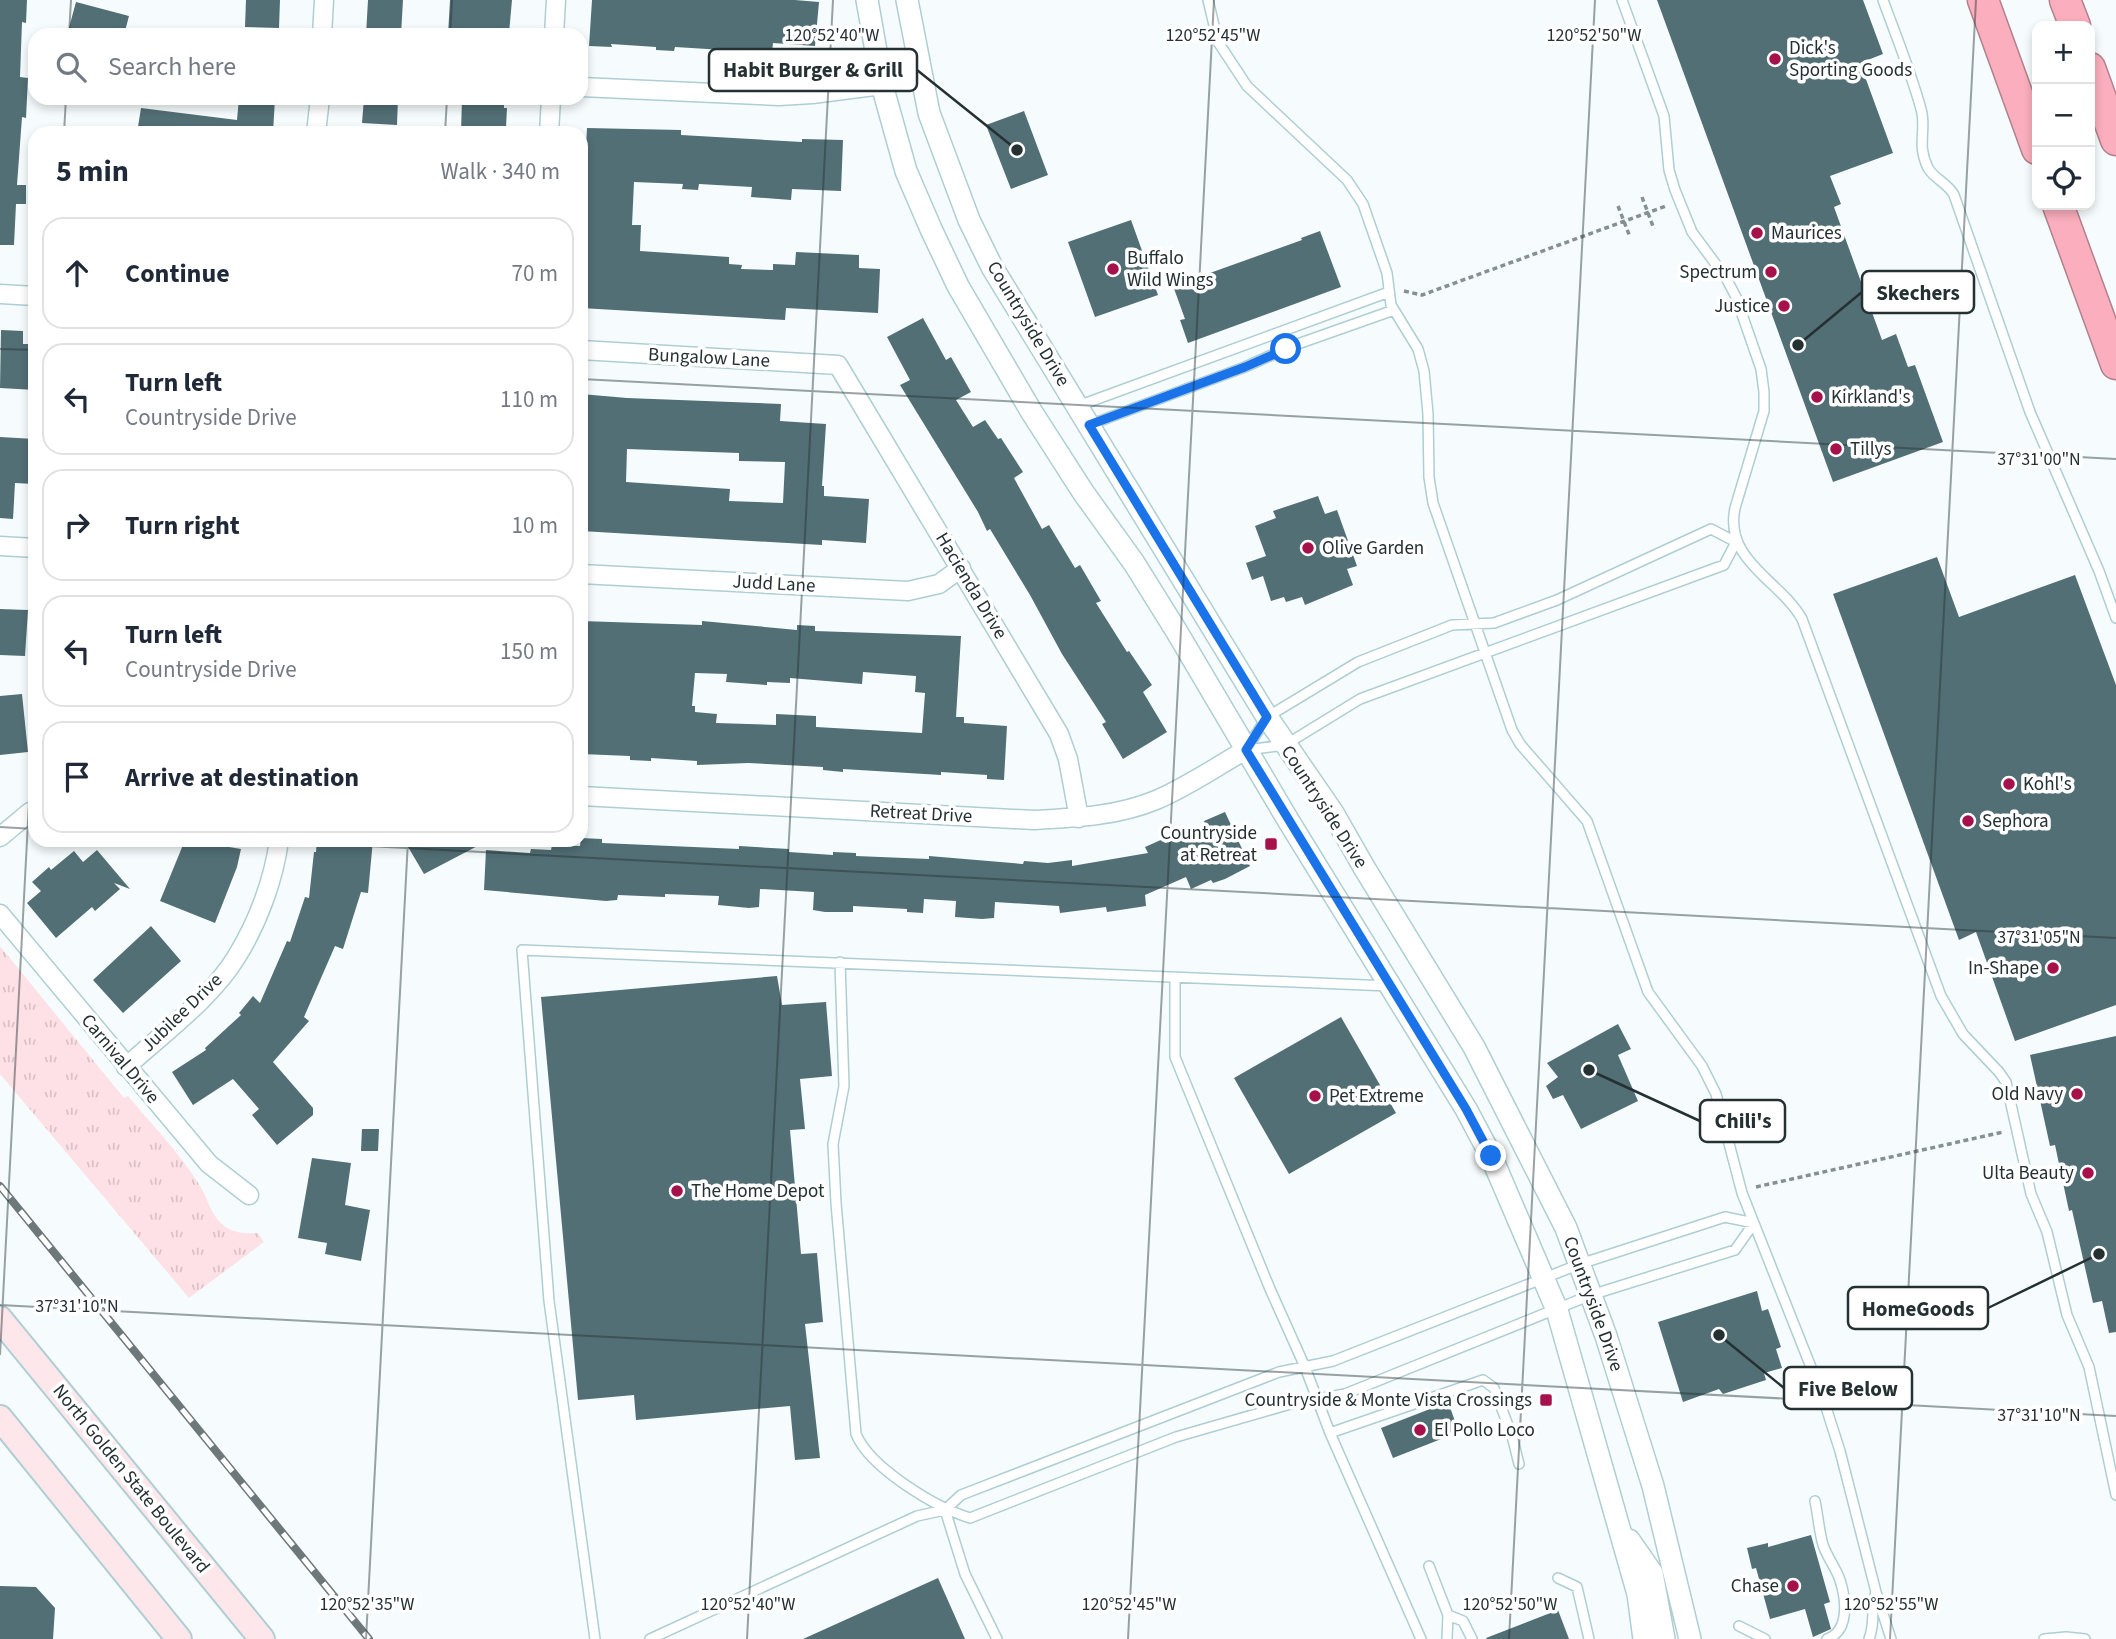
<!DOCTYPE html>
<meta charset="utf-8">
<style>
:root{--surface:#fff;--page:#f2f2f3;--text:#1f2937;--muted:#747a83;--line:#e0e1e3}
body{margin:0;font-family:"Source Sans 3",sans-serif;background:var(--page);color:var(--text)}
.controls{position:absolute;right:21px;top:21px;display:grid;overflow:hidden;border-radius:14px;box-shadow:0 4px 10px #0003}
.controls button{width:63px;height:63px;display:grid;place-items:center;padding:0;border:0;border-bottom:2px solid var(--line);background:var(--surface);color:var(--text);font:35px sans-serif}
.stop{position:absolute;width:21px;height:21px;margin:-16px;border:5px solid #1a73e8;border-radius:50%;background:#fff}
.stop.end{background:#1a73e8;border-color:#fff;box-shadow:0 2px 7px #0008}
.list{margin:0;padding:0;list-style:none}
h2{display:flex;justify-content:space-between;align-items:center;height:91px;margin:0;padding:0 28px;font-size:30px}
h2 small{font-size:23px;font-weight:400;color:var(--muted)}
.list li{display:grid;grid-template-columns:46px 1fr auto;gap:21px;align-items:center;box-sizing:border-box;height:112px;margin:0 14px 14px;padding:0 14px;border:2px solid var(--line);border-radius:21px}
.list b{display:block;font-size:26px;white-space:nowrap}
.list p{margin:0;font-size:23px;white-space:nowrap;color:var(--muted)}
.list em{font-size:23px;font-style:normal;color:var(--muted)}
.icon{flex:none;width:38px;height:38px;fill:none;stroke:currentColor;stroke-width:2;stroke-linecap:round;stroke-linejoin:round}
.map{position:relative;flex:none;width:2116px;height:1639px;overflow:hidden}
.search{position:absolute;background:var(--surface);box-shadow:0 4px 10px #0003;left:28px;top:28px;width:560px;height:77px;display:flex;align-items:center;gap:18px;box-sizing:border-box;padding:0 24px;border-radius:21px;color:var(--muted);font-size:26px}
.panel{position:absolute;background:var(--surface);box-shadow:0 4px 10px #0003;left:28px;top:126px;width:560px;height:721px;border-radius:21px}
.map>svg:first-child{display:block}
.grass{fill:url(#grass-tufts)}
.building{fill:#526f75;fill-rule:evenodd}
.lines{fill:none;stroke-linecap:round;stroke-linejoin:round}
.service-casing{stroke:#aeced4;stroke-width:12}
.minor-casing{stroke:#aeced4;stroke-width:21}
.tertiary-casing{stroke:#aeced4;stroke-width:24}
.secondary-casing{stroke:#aeced4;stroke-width:28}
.motorway-casing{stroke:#b0828c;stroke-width:33}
.path{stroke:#879091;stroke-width:3.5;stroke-dasharray:5 3.5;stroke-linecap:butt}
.service{stroke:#fff;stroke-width:9}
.minor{stroke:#fff;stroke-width:18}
.tertiary{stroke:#fff;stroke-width:21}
.secondary{stroke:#fee7eb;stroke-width:24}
.motorway{stroke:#fbaebd;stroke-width:30}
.rail-casing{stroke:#6e787a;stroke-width:8}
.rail{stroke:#fff;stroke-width:5;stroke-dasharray:16;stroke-linecap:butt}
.route{stroke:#1a73e8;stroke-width:9}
.ticks{fill:none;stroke:#243032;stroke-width:2;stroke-opacity:0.45}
.poi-dot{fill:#a6114c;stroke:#fff;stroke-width:2.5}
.labels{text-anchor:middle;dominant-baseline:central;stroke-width:7;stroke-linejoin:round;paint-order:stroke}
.poi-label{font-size:19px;fill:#243032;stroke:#fff;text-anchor:start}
.street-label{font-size:19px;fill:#243032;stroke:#fff}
.ticks-label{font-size:18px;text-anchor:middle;fill:#243032;stroke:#fff;stroke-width:7;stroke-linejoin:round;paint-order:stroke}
.leader{fill:none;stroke:#243032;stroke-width:2.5}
.callout-dot{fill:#243032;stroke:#fff;stroke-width:2.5}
.callout{fill:#fff;stroke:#243032;stroke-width:2.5}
.callout-label{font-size:21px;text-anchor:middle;font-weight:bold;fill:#243032}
</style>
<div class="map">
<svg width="2116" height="1639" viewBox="0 0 2116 1639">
<defs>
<pattern id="grass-tufts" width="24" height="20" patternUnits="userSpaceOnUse" patternTransform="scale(1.75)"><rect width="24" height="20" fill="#fee1e6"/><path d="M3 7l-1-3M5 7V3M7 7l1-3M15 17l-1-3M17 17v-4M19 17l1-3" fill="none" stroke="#dac1c6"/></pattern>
</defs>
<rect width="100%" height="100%" fill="#f6fcfd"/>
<path class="grass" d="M0,946L124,1098L128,1096C152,1125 180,1153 200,1186C208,1198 210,1214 222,1224C232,1233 244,1234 258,1233L264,1242L189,1298L0,1074Z"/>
<path class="building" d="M0,0H27L26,23L22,22L20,77L28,78L26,118L22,117L17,185H26V204H16L14,245H0Z
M246,0H280L279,28L245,27Z
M368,0H403L401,35H366Z
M450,0H512L509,33H506V35H448Z
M592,0H795L819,2L815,46L773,43L772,53L675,47L674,51L656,50V47L611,44L612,47L589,46Z
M1657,0H1863L1883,54L1860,63L1893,153L1830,176L1841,204L1834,207L1882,340L1896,334L1908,367L1915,365L1943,442L1833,482Z
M76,2L129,16L124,35H67Z
M239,98H275L273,133H137L141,108L237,120Z
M364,98H398L397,125L362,123Z
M462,98H504V108H507L506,127H501V133H461Z
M1024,111L1048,175L1011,189L986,125Z
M587,128L681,130V135L802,142V139L843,140L841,191L792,189L791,200L751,197L752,187L699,184L698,190L682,189L683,184L634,182L632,225H641L640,251L729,257V264L742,265L741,269L773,270V264L795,265L796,252L859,255V268L880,269L878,313L786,308L785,320L581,308L584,245H581V236Z
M1131,220L1158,295L1095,317L1068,242Z
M1320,231L1341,287L1188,343L1180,320L1185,319L1172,283L1195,274L1196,278L1302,240L1301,238Z
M923,318L946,360L951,357L971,392L956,400L973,427L985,420L998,439L1001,438L1023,472L1014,478L1042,529L1049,525L1075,568L1080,565L1101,601L1096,603L1127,652L1129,651L1152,685L1143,692L1167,732L1123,759L1102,724L1106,722L1062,654L1030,595L990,529L987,531L978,512L900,385L910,380L887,337Z
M1,330L23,331V344H35V390L0,388Z
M581,394L627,398L781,404L780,421L826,424L822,486H824V496L869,499L866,543L822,540V545L581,531ZM627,449L739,453V461L785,462L783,503L729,501L730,489L626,482Z
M0,437L35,439L34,484L15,483L13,519L0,518Z
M1318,496L1325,514L1337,510L1357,566L1347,569L1353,585L1305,605L1302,597L1286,602L1284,597L1271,601L1263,576L1252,580L1246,563L1266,556L1255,526L1276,518L1273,511Z
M1937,557L1959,617L2075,575L2116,685V1005L2015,1041L1976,932L1959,940L1833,594Z
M0,609L28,610L25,656L0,655Z
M581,621L702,625V621L797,630V625L815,626V631L961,636L956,717H964V723L1007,726L1004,780L987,779V775L941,772V775L843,769V772L823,770V767L748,763L697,765V761L651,758V761L630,760V756L581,754ZM863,672L916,676L915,692L925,693L922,733L816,727V716L776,714V725L716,723L717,714L695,712V706H692L695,673L727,674L726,682L767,685V682L790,683V678L862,684Z
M22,694L28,752L0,755V696Z
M1225,812L1250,866L1225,879L1213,883L1211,880L1191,889L1186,877L1145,895L1146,906L1107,912L1106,907L1060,913L1059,906L995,902L994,918L982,919L955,917L956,901L924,899L923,913L907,912V909L853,906V912H825L813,910L814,892L760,889L759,907L749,908L718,905L719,896L665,894V897L618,895L617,900L606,901L484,890L486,850L530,853L531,849L551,850L552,845L580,846L581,838L602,839V843L739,849V846L789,849V852L833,855V852L856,853V856L929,859V856L1023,864L1024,861L1048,863L1072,860V866L1148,853L1145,847L1163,839L1165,843L1205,825L1204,821Z
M185,840H230L229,847L241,849L237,867L215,923L160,901Z
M317,840H373L368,893L361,892L343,949L335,946L304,1017L309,1021L273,1062L313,1108V1115L277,1145L252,1115L259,1109L233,1079L193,1105L172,1072L206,1050L205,1048L241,1015L239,1013L253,996L260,1003L287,941L290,942L305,897L309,898L314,852H316Z
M404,840H489L424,874Z
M97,850L130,889L114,883L120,889L95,911L92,907L56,938L27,903L41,891L32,882L49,867L51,870L74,851L83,862Z
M151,926L181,961L123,1013L93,980Z
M777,976L782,1005L826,1002L832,1076L800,1079L805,1129L790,1130L801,1254L817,1253L823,1322L805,1324L820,1458L795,1460L790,1406L636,1420L634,1395L578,1400L541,997Z
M1341,1017L1396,1113L1289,1174L1234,1078Z
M1618,1024L1631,1049L1618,1055L1638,1101L1581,1129L1563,1095L1553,1099L1546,1086L1558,1077L1547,1063Z
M2116,1036V1332L2109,1333L2102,1301L2093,1303L2072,1210L2069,1211L2055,1145L2050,1146L2030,1055Z
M362,1129H379L378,1151H361Z
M312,1158L351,1163L345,1205L370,1210L361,1261L325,1254L327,1243L298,1238Z
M1757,1291L1762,1311L1768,1309L1781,1347L1776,1349L1782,1368L1764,1373L1766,1380L1723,1394L1719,1389L1683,1402L1658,1322Z
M1448,1402L1459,1432L1393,1458L1381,1428Z
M1811,1535L1830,1602L1824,1604L1831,1629L1813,1637L1805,1609L1770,1619L1756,1568L1752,1569L1747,1548L1768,1543V1547Z
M938,1578L965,1639H803Z
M0,1586L36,1587L55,1608L53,1639H0Z
M1558,1610L1569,1639H1487L1486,1638Z"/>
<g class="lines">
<defs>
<path id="service" d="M1208,0L1218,42L1247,86L1347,180L1363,204L1387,273L1391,305L1418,349L1424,371L1428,414L1429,477L1433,503L1512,730L1520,744L1587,821L1648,992L1702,1066L1716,1094L1742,1193L1822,1395L1840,1451L1876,1592L1891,1639
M1622,0L1664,116L1669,170L1675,190L1692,232L1726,278L1736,297L1761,369L1764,392V411L1735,508C1724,561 1780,580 1802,619L1941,996L1963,1034L1999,1072L2006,1082L2031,1194L2047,1232L2067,1315L2089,1367L2116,1495
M1883,0C1896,36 1911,72 1921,109C1927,129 1916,144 1928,168C1934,179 1948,183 1954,195L2030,412L2099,571L2116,618
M1078,406L1389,292
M1089,425L1245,367L1292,346L1394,310
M1711,529L1736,542L1724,565L1360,699L1285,745L1246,750L1267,717L1358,662L1452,625L1494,623L1557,600Z
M1175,978V1057L1270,1289L1305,1367L1330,1433L1421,1639
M1330,1433L1483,1380L1494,1388L1512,1436L1519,1464
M1815,1501C1818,1515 1819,1531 1823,1545C1827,1557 1836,1568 1840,1580C1846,1599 1850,1631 1827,1639
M945,1510L965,1574L997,1639
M1429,1566L1448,1615L1463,1621L1472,1639
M1558,1578L1577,1587L1589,1639
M1739,1626L1765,1639
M595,1639L549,1301L522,950L1389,986
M650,1639L917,1516L945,1510L961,1495L1279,1372L1333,1361L1580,1264L1725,1217L1754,1223L1735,1250L1591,1295L1345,1394L1294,1403L1176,1437L970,1518C935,1507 870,1468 856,1434L836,1203L833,1144L844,1086L840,962
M1447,1639L1448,1615
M1869,1639C1876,1621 1870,1608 1876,1592
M2044,1639L2066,1637L2085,1639"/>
<path id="minor" d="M322,35L324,0
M554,35L556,0
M581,87L779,96L812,94L882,85
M316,133L320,98
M549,133L551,98
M0,294L35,296
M581,350L838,365L1059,734L1068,759L1079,818
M0,546L35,548
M581,574L908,591L939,584L961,568
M581,796L1034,820C1075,818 1118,816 1156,800C1187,787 1217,766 1246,750
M0,837L30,812
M0,914L209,1164L249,1195
M126,1067C162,1034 212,998 237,956C258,922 274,879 279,840"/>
<path id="tertiary" d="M867,0L882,85L906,171L931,229L958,286L1031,411L1083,492L1134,563L1177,632L1288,820L1466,1109L1491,1156L1557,1310L1638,1594L1644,1639
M907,0L929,113L969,220L992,267L1267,717L1333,813L1365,869L1474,1047L1566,1228L1606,1336L1653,1486L1690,1639
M1629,1540L1652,1573L1664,1639"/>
<path id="secondary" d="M0,1319L262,1639
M0,1418L179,1639"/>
<path id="motorway" d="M1983,0L2037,149
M2065,0L2075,26
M2090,68L2116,140
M2058,205L2116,364"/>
</defs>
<use href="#service" class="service-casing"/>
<use href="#minor" class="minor-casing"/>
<use href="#tertiary" class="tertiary-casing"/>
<use href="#secondary" class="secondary-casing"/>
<use href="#motorway" class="motorway-casing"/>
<path class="path" d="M1642,197L1654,229
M1618,206L1630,237
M1404,291L1422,295L1666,206
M1756,1187L2003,1132"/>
<use href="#service" class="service"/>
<use href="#minor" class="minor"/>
<use href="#tertiary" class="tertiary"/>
<use href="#secondary" class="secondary"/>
<use href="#motorway" class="motorway"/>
<defs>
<path id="rail" d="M0,1186L369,1639"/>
</defs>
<use href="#rail" class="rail-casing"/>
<use href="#rail" class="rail"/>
</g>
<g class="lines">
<path class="route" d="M1286,349L1245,367L1089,425L1267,717L1246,750L1466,1109L1491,1156"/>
</g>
<path class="ticks" d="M69,35L71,0M450,35L452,0M64,133L66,98M445,133L447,98M0,349L35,350M581,379L2116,459M0,827L35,829M253,840L2116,938M0,1305L2116,1416M0,1355L35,688M366,1639L408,840M747,1639L833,0M1128,1639L1214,0M1509,1639L1595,0M1890,1639L1976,0"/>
<g class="poi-dot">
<circle cx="1775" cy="59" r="7"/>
<circle cx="1757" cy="233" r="7"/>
<circle cx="1113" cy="269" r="7"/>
<circle cx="1771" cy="272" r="7"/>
<circle cx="1784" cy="306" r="7"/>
<circle cx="1817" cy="397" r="7"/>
<circle cx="1836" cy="449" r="7"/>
<circle cx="1308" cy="548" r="7"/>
<circle cx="2009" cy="784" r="7"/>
<circle cx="1968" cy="821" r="7"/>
<rect x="1264" y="837" width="14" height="14" rx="3.5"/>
<circle cx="2053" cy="968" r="7"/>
<circle cx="2077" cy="1094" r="7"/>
<circle cx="1315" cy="1096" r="7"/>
<circle cx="2088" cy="1173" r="7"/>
<circle cx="677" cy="1191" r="7"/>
<rect x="1539" y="1393" width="14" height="14" rx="3.5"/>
<circle cx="1420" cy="1430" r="7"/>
<circle cx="1793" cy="1586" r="7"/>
</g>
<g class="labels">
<g class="poi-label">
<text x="1789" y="48">Dick's<tspan x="1789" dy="22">Sporting Goods</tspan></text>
<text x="1771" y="233">Maurices</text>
<text x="1127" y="258">Buffalo<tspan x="1127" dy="22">Wild Wings</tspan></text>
<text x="1757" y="272" text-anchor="end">Spectrum</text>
<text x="1770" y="306" text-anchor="end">Justice</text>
<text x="1831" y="397">Kirkland's</text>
<text x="1850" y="449">Tillys</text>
<text x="1322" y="548">Olive Garden</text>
<text x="2023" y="784">Kohl's</text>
<text x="1982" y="821">Sephora</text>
<text x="1257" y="833" text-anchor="end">Countryside<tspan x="1257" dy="22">at Retreat</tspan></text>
<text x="2039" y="968" text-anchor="end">In-Shape</text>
<text x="2063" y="1094" text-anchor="end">Old Navy</text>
<text x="1329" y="1096">Pet Extreme</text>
<text x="2074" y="1173" text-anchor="end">Ulta Beauty</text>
<text x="691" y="1191">The Home Depot</text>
<text x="1532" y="1400" text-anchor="end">Countryside &amp; Monte Vista Crossings</text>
<text x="1434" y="1430">El Pollo Loco</text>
<text x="1779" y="1586" text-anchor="end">Chase</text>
</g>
<g class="street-label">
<text transform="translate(1028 324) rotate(59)">Countryside Drive</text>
<text transform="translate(709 358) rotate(3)">Bungalow Lane</text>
<text transform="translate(774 584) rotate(3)">Judd Lane</text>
<text transform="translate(971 586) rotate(59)">Hacienda Drive</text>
<text transform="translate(1324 807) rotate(57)">Countryside Drive</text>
<text transform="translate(921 814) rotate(3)">Retreat Drive</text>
<text transform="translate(182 1013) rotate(-44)">Jubilee Drive</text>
<text transform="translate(120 1059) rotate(50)">Carnival Drive</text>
<text transform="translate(1593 1304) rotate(70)">Countryside Drive</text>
<text transform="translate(131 1479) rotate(51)">North Golden State Boulevard</text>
</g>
</g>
<g class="ticks-label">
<text x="832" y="41">120°52'40"W</text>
<text x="1213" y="41">120°52'45"W</text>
<text x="1594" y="41">120°52'50"W</text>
<text x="2039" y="465">37°31'00"N</text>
<text x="2039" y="943">37°31'05"N</text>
<text x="77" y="1312">37°31'10"N</text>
<text x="2039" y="1421">37°31'10"N</text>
<text x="367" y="1610">120°52'35"W</text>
<text x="748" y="1610">120°52'40"W</text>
<text x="1129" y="1610">120°52'45"W</text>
<text x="1510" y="1610">120°52'50"W</text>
<text x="1891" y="1610">120°52'55"W</text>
</g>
<path class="leader" d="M1017 150L917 70M1798 345L1862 292M1589 1070L1700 1121M2099 1254L1988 1308M1719 1335L1784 1388"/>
<g class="callout-dot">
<circle cx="1017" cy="150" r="7"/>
<circle cx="1798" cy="345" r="7"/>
<circle cx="1589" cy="1070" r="7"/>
<circle cx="2099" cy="1254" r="7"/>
<circle cx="1719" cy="1335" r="7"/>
</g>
<g class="callout">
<rect x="709" y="49" width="208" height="42" rx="7"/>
<rect x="1862" y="271" width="112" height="42" rx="7"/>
<rect x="1700" y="1100" width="85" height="42" rx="7"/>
<rect x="1848" y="1287" width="140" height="42" rx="7"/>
<rect x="1784" y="1367" width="128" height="42" rx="7"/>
</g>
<g class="callout-label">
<text x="813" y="77">Habit Burger &amp; Grill</text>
<text x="1918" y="300">Skechers</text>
<text x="1743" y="1128">Chili's</text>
<text x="1918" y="1316">HomeGoods</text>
<text x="1848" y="1396">Five Below</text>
</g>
</svg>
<div class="controls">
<button>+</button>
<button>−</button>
<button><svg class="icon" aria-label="locate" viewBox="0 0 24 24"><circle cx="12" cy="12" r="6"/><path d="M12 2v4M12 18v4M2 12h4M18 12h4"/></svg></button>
</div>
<div class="stop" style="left:1286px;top:349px"></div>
<div class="stop end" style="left:1491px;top:1156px"></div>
<div class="search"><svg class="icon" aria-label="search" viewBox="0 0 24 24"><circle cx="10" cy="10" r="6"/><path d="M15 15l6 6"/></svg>Search here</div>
<section class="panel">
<h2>5 min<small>Walk · 340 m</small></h2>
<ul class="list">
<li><svg class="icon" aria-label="ahead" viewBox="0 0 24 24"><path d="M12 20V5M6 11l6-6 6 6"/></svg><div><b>Continue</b></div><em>70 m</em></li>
<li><svg class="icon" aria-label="left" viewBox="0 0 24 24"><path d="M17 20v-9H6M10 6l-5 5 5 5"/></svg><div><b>Turn left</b><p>Countryside Drive</p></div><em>110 m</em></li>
<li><svg class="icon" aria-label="right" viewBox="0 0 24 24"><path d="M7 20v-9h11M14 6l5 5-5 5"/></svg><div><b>Turn right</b></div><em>10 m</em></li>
<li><svg class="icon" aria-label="left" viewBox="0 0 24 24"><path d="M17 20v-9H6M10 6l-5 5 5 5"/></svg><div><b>Turn left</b><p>Countryside Drive</p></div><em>150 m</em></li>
<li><svg class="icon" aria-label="arrive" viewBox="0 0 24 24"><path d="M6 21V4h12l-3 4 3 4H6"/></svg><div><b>Arrive at destination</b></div></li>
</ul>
</section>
</div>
